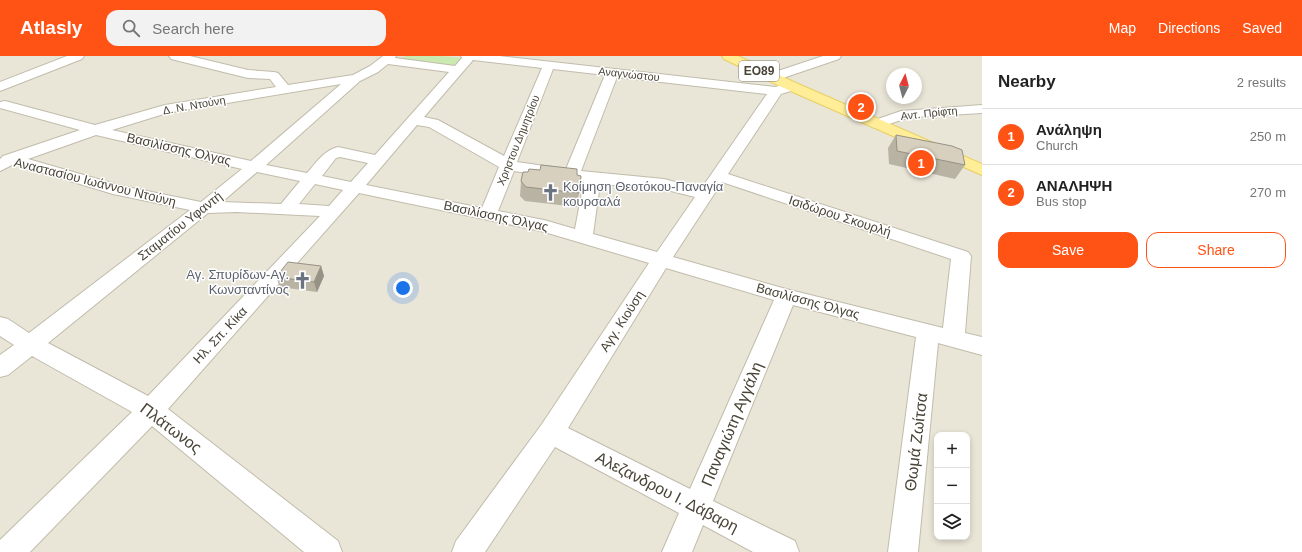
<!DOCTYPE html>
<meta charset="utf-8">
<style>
:root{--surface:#fff;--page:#f2f2f2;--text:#222;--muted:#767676;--line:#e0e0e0;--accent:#ff5316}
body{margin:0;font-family:Helvetica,sans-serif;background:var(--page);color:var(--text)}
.controls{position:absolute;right:12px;bottom:12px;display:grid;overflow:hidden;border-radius:8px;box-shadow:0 2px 6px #0003}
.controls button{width:36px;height:36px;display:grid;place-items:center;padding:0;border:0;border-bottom:1px solid var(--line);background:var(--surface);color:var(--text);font:20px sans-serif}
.compass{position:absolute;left:886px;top:12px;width:36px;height:36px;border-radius:50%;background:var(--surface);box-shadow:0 2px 6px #0003;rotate:6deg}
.you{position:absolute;left:403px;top:232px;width:14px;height:14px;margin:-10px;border:3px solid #fff;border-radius:50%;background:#1a73e8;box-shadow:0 0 0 6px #1a73e833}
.badge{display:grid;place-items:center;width:26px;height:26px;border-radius:50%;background:var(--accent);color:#fff;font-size:13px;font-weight:700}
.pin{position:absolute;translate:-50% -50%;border:2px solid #fff;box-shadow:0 1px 4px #0006}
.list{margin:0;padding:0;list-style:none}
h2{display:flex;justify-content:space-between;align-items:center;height:52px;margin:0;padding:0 16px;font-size:17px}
h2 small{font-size:13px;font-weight:400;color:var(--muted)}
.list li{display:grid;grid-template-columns:26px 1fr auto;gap:12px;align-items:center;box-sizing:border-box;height:56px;padding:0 16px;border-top:1px solid var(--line)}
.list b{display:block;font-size:15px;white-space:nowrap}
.list p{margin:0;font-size:13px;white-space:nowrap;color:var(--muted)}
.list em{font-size:13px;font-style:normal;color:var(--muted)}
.actions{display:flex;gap:8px;padding:12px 16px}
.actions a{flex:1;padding:9px 0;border:1px solid var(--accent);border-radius:12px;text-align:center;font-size:14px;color:var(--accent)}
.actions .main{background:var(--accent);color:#fff}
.icon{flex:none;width:22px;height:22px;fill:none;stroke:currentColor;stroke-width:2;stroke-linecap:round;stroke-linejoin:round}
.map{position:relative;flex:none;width:982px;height:496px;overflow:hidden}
header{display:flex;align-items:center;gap:24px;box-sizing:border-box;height:56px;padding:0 20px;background:var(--accent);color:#fff}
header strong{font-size:19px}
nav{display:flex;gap:22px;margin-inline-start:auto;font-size:14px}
.search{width:280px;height:36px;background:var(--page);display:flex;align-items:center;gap:10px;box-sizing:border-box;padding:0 14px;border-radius:12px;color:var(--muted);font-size:15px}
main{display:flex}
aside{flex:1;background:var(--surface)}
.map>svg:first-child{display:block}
.residential{fill:#e9e5d7;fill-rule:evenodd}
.green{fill:#caeab1}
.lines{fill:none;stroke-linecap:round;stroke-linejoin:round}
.minor-casing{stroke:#c1bcab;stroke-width:2}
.primary-casing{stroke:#e8cf64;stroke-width:2}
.minor{fill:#fff;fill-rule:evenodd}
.primary{fill:#ffed98;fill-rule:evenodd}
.wall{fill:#b9b3a3}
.shaded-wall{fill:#969285}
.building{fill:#d7d0be;stroke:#969285}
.labels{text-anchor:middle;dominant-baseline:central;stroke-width:3;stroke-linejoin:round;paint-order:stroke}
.far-street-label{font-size:11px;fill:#494437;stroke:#fff}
.shield{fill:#fff;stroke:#807c73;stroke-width:1}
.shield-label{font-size:12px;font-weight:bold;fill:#494437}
.street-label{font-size:13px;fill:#494437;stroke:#fff}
.worship-label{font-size:13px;fill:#5b616d;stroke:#fff;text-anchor:start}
.near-street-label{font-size:16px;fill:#494437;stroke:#fff}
</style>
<header>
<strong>Atlasly</strong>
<div class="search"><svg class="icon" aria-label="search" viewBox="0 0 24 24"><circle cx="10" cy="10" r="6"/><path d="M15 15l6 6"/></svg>Search here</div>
<nav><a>Map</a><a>Directions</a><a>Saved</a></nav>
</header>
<main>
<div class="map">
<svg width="982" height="496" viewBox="0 0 982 496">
<rect width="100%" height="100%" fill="#f5f3e9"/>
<path class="residential" d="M0,0H982V496H0ZM892,18H916V42H892ZM937,379H967V481H937Z"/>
<path class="green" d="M405,0H441L462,2L452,11L401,3Z"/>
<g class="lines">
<defs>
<path id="minor" d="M67,0H84L82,3L0,35V26Z
M169,0H190L248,14L274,16L278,17L288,29L353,19L370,10L383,0H396L395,2L455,10L462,2L461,0H499L775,31L789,27L794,28L795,31L794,34L781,38L728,118L968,196L971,200L965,277L982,281V299L938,287L918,496H888L916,281L793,249L713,445L795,485L799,496H753L703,469L692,496H662L679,457L555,391L485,496H452L456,485L542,368L649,207L541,175L359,137L168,353L338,485L342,496H304L152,370L30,496H0V484L132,356L32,300L8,319L0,321V299L14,289L0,280V261L8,263L29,277L190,154L113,138L14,108L0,115V103L3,100L80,74L0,52V46L5,45L95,69L165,49L276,31L270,23L248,22L171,3ZM473,4L542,12L504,100L438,64L424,61ZM388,8L449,16L375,99L338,91C323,95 317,106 307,117L266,109L360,25L378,16ZM553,13L605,19L566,113L517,106ZM617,21L767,38L701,133L664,123L581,115ZM341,28L251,105L112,74L167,57ZM417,69L429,71L499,111L482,152L366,129ZM96,79L242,113L201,146L122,130L28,103ZM340,101L368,107L351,126L322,120L336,102ZM514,115L584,126L575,173L544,164L498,155ZM257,116L300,125L281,148L222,146ZM722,126L951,203L943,272L786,233L673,201ZM315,128L343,134L329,150L299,148ZM600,128L663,133L695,141L657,196L593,178ZM236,156L320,160L148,340L48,287L208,157ZM666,212L774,244L690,433L568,372Z
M823,0H841L839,3L777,24H769L767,21L769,18Z
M982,49V57L915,61L904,63L877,72L872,71L870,68L872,65L901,55Z"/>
<path id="primary" d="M722,0H738L796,27L982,108V119L786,33L724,3Z"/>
</defs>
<use href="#minor" class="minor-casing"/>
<use href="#primary" class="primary-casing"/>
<use href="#minor" class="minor"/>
<use href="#primary" class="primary"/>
</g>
<path class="wall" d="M896,79L965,109L955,123L889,108L888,92Z
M577,119L579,137L577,151L525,145L520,140L521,125Z
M321,210L324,220L317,236L280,231L276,221Z"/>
<path class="shaded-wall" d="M321,210L324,220L317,236L314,226Z"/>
<path class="building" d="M896,79L952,90L962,94L965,109L897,95Z
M541,109L577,113V119L581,120L579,137L526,131L521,125L523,116H528L529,113L540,114Z
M288,206L321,210L314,226L276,221Z"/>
<defs>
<symbol id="church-bare" viewBox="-9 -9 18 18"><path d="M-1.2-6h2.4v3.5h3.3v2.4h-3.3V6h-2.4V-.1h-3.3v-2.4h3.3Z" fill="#6b7280" stroke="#fff" stroke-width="2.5" paint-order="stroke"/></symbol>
</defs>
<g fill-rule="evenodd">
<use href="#church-bare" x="538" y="124" width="25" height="25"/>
<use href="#church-bare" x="290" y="212" width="25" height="25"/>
</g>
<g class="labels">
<g class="far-street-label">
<text transform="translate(629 18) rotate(6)">Αναγνώστου</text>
<text transform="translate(194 49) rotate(-10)">Δ. Ν. Ντούνη</text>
<text transform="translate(929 57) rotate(-6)">Αντ. Πρίφτη</text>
<text transform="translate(518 84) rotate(-68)">Χρηστου Δημητρίου</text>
</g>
<rect class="shield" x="739" y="5" width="40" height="20" rx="3"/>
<g class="shield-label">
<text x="759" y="15">ΕΟ89</text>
</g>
<g class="street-label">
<text transform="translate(179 93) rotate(13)">Βασιλίσσης Όλγας</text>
<text transform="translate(95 126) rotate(14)">Αναστασίου Ιωάννου Ντούνη</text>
<text transform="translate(496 160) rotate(12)">Βασιλίσσης Όλγας</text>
<text transform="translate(840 160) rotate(18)">Ισιδώρου Σκουρλή</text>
<text transform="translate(180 170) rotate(-38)">Σταματίου Υφαντή</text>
<text transform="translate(808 245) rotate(15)">Βασιλίσσης Όλγας</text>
<text transform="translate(622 265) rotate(-57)">Αγγ. Κιούση</text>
<text transform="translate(220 279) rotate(-47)">Ηλ. Σπ. Κίκα</text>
</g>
<g class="worship-label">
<text x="563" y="130">Κοίμηση Θεοτόκου-Παναγία<tspan x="563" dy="15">κουρσαλά</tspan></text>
<text x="289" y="218" text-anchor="end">Αγ. Σπυρίδων-Αγ.<tspan x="289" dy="15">Κωνσταντίνος</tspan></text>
</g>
<g class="near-street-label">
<text transform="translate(732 368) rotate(-67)">Παναγιώτη Αγγάλη</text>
<text transform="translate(171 372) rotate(37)">Πλάτωνος</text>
<text transform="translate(916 386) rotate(-83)">Θωμά Ζωίτσα</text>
<text transform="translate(667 436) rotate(27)">Αλεζανδρου Ι. Δάβαρη</text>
</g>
</g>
</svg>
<div class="controls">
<button>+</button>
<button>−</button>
<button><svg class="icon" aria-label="layers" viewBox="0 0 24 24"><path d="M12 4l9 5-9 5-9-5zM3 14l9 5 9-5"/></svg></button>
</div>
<svg class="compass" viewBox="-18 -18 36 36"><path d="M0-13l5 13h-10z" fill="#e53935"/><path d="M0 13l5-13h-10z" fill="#767676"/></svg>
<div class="you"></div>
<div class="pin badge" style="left:921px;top:107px">1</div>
<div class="pin badge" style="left:861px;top:51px">2</div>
</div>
<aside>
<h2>Nearby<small>2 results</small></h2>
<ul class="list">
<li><span class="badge">1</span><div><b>Ανάληψη</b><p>Church</p></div><em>250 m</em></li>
<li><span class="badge">2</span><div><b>ΑΝΑΛΗΨΗ</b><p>Bus stop</p></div><em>270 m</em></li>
</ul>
<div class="actions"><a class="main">Save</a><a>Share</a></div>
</aside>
</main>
